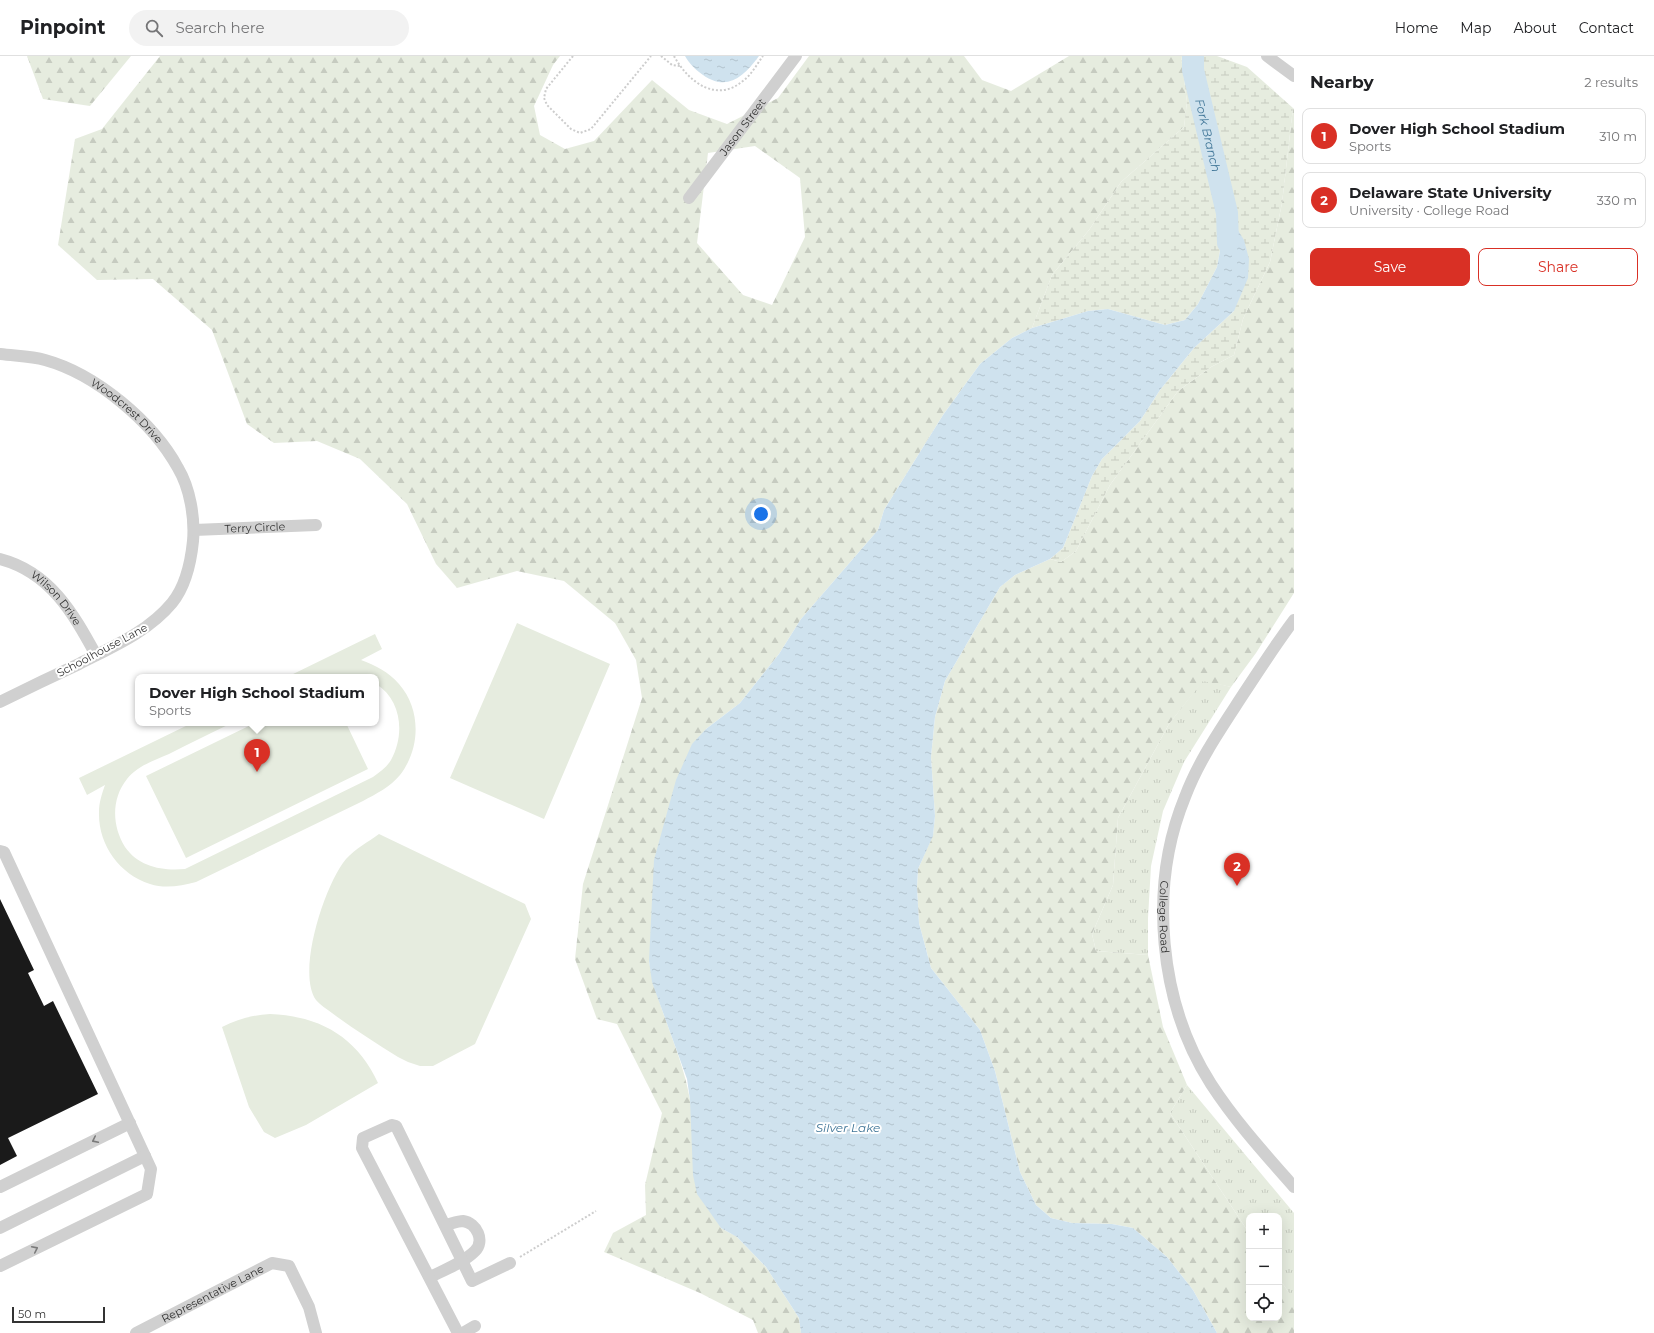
<!DOCTYPE html>
<meta charset="utf-8">
<style>
:root{--surface:#fff;--page:#f2f2f2;--text:#202124;--muted:#757577;--line:#e0e0e0;--accent:#d93025}
body{margin:0;font-family:Montserrat,sans-serif;background:var(--page);color:var(--text)}
.controls{position:absolute;right:12px;bottom:12px;display:grid;overflow:hidden;border-radius:8px;box-shadow:0 4px 16px #0002}
.controls button{width:36px;height:36px;display:grid;place-items:center;padding:0;border:0;border-bottom:1px solid var(--line);background:var(--surface);color:var(--text);font:20px sans-serif}
.scale{position:absolute;left:12px;bottom:10px;width:93px;box-sizing:border-box;padding-left:4px;border:2px solid #333;border-top:0;font-size:11px;line-height:14px;white-space:nowrap;color:#333;-webkit-text-stroke:3px #fff;paint-order:stroke}
.you{position:absolute;left:761px;top:458px;width:14px;height:14px;margin:-10px;border:3px solid #fff;border-radius:50%;background:#1a73e8;box-shadow:0 0 0 6px #1a73e833}
.badge{display:grid;place-items:center;width:26px;height:26px;border-radius:50%;background:var(--accent);color:#fff;font-size:13px;font-weight:700}
.pin{position:absolute;translate:-50% -33px;filter:drop-shadow(0 1px 2px #0008)}
.pin::after{content:'';position:absolute;top:21px;width:14px;height:12px;background:inherit;clip-path:polygon(0 0,100% 0,50% 100%)}
.popup{position:absolute;left:135px;top:618px;width:244px;height:52px;box-sizing:border-box;display:grid;place-content:center;border-radius:8px;background:var(--surface);filter:drop-shadow(0 1px 3px #0005);font-size:13px;white-space:nowrap;color:var(--muted)}
.popup b{font-size:15px;color:var(--text)}
.popup::after{content:'';position:absolute;left:50%;top:100%;margin-left:-8px;border:8px solid transparent;border-top-color:var(--surface)}
.list{margin:0;padding:0;list-style:none}
h2{display:flex;justify-content:space-between;align-items:center;height:52px;margin:0;padding:0 16px;font-size:17px}
h2 small{font-size:13px;font-weight:400;color:var(--muted)}
.list li{display:grid;grid-template-columns:26px 1fr auto;gap:12px;align-items:center;box-sizing:border-box;height:56px;margin:0 8px 8px;padding:0 8px;border:1px solid var(--line);border-radius:8px}
.list b{display:block;font-size:15px;white-space:nowrap}
.list p{margin:0;font-size:13px;white-space:nowrap;color:var(--muted)}
.list em{font-size:13px;font-style:normal;color:var(--muted)}
.actions{display:flex;gap:8px;padding:12px 16px}
.actions a{flex:1;padding:9px 0;border:1px solid var(--accent);border-radius:8px;text-align:center;font-size:14px;color:var(--accent)}
.actions .main{background:var(--accent);color:#fff}
.icon{flex:none;width:22px;height:22px;fill:none;stroke:currentColor;stroke-width:2;stroke-linecap:round;stroke-linejoin:round}
.map{position:relative;flex:none;width:1294px;height:1277px;overflow:hidden}
header{display:flex;align-items:center;gap:24px;box-sizing:border-box;height:56px;padding:0 20px;background:var(--surface);border-bottom:1px solid var(--line)}
header strong{font-size:19px}
nav{display:flex;gap:22px;margin-inline-start:auto;font-size:14px}
.search{width:280px;height:36px;background:var(--page);display:flex;align-items:center;gap:10px;box-sizing:border-box;padding:0 14px;border-radius:22px;color:var(--muted);font-size:15px}
main{display:flex}
aside{flex:1;background:var(--surface)}
.map>svg:first-child{display:block}
.grass{fill:url(#grass-tufts)}
.forest{fill:url(#forest-firs);fill-rule:evenodd}
.wetland{fill:url(#wetland-marsh)}
.green{fill:#e6ecdf}
.water{fill:url(#water-ripples)}
.lines{fill:none;stroke-linecap:round;stroke-linejoin:round}
.river{stroke:#cfe2ee;stroke-width:22}
.building{fill:#1a1a1a}
.path{stroke:#cdcdcd;stroke-width:2;stroke-dasharray:2 2;stroke-linecap:butt}
.minor{stroke:#d0d0d0;stroke-width:12}
.oneway{stroke:#7a7a7a}
.labels{text-anchor:middle;dominant-baseline:central;stroke-width:4;stroke-linejoin:round;paint-order:stroke}
.street-label{font-size:11px;fill:#333;stroke:#fff}
.water-label{font-size:12px;font-style:italic;fill:#3f7597;stroke:#fff}
</style>
<header>
<strong>Pinpoint</strong>
<div class="search"><svg class="icon" aria-label="search" viewBox="0 0 24 24"><circle cx="10" cy="10" r="6"/><path d="M15 15l6 6"/></svg>Search here</div>
<nav><a>Home</a><a>Map</a><a>About</a><a>Contact</a></nav>
</header>
<main>
<div class="map">
<svg width="1294" height="1277" viewBox="0 0 1294 1277">
<defs>
<pattern id="grass-tufts" width="24" height="20" patternUnits="userSpaceOnUse"><rect width="24" height="20" fill="#e6ecdf"/><path d="M3 7l-1-3M5 7V3M7 7l1-3M15 17l-1-3M17 17v-4M19 17l1-3" fill="none" stroke="#c6cbc0"/></pattern>
<pattern id="forest-firs" width="22" height="20" patternUnits="userSpaceOnUse"><rect width="22" height="20" fill="#e6ecdf"/><path d="M5 1l3.5 6h-7zM16 11l3.5 6h-7z" fill="#c6cbc0"/></pattern>
<pattern id="wetland-marsh" width="20" height="14" patternUnits="userSpaceOnUse"><rect width="20" height="14" fill="#e6ecdf"/><path d="M1 5h8M5 5V1M11 12h8M15 12V8" fill="none" stroke="#c6cbc0"/></pattern>
<pattern id="water-ripples" width="26" height="14" patternUnits="userSpaceOnUse"><rect width="26" height="14" fill="#cfe2ee"/><path d="M2 4q2-2 4 0t4 0M15 11q2-2 4 0t4 0" fill="none" stroke="#b2c2cd"/></pattern>
</defs>
<rect width="100%" height="100%" fill="#fff"/>
<path class="grass" d="M1203,624L1231,631L1184,706L1163,755L1151,810L1148,862V899L1096,895L1092,878L1113,829L1118,762L1169,668Z
M1187,1029L1294,1157V1237H1289L1279,1222V1160H1249V1177L1170,1057Z"/>
<path class="forest" d="M27,0H131L90,50L43,43Z
M160,0H560L553,9L534,50L540,79L565,93L594,85L652,24L689,54L727,68L778,42L809,0H964L982,24L1011,35L1069,0H1181L1187,46L1184,71L1121,126L1089,174L1052,219L1032,272L1012,282L980,308L943,359L884,454L878,474L801,563L779,598L740,647L706,673L649,905C657,953 682,996 690,1044L721,1172L737,1181L766,1211L799,1262L801,1277H758L753,1264L700,1237L604,1196L613,1177L646,1159L645,1129L662,1057L617,968L597,963L575,903L583,828L642,642L636,604L615,567L564,525L517,515L457,532L436,508L407,448L360,403L317,385L274,387L247,368L212,274L153,223L97,224L58,189L75,83L102,73ZM755,90L800,122L805,181L772,249L743,239L697,187L708,97Z
M1293,52L1294,53V537L1256,597L1231,631L1203,625L1169,668L1118,762L1113,829L1092,878L1096,895L1148,899L1163,971L1187,1029L1170,1057L1249,1177V1262H1279V1222L1289,1237H1294V1277H1217L1193,1234L1167,1201L1133,1172L1112,1168L1072,1167L1051,1162L1036,1149L1020,1116L995,1015L980,974L931,912L919,867L917,831L918,813L933,779L935,760L931,701L935,661L945,625L1000,531L1015,519L1050,503L1061,506L1076,495L1110,429L1178,335L1211,311L1234,299L1243,263L1270,206L1282,147Z"/>
<path class="wetland" d="M1181,0H1217L1247,11L1293,52L1282,147L1270,206L1243,263L1234,299L1211,311L1178,335L1110,429L1076,495L1061,506L1050,503L1063,492L1092,420L1102,403L1140,365L1160,334L1194,292L1234,255L1227,157L1217,211L1198,248L1185,264L1165,269L1108,253L1088,255L1032,272L1052,219L1089,174L1121,126L1184,71L1187,46Z"/>
<path class="green" d="M517,567L610,608L544,763L450,722Z
M375,578L382,593L361,604C375,609 389,616 399,628C421,653 421,692 400,719C390,731 376,738 363,745L196,826C181,830 165,833 150,828C119,818 98,788 99,756C99,746 102,738 105,729L87,739L79,722L192,667H232C211,677 190,687 169,698C155,704 137,710 127,723C111,743 112,770 125,791C139,811 162,815 185,813L373,721C380,716 387,711 391,704C405,679 402,644 376,628V621H360L350,618L328,621H287Z
M255,667H346L368,713L186,802L146,720Z
M379,778L525,848L531,863L475,988L433,1010H420L408,1006L398,1001C376,987 353,973 332,957C327,953 320,949 316,944C296,916 325,828 346,803C355,793 368,786 379,778Z
M270,958C320,960 357,981 378,1027L306,1069L275,1082L264,1076L249,1051L222,971C238,963 253,959 270,958Z"/>
<path class="water" d="M685,0H759C742,23 725,37 699,16C693,11 689,7 685,0Z
M1227,157L1244,184L1249,203L1248,222L1234,255L1194,292L1160,334L1140,365L1102,403L1092,420L1063,492L1050,503L1015,519L1000,531L945,625L935,661L931,701L935,760L933,780L918,813L917,831L919,867L931,912L980,974L995,1015L1020,1116L1036,1149L1051,1162L1072,1167L1112,1168L1133,1172L1167,1201L1193,1234L1217,1277H801L799,1262L766,1211L737,1181L721,1172L697,1138L693,1119L690,1044L687,1023L652,926L649,905L654,804L676,724L692,688L706,673L740,647L779,598L801,563L878,474L884,454L943,359L980,308L1012,282L1032,272L1088,255L1108,253L1165,269L1185,264L1198,248L1217,211Z"/>
<g class="lines">
<path class="river" id="s1" d="M1193,0V14L1227,157L1228,187"/>
</g>
<path class="building" d="M0,843L34,914L28,917L44,950L53,945L98,1038L8,1082L17,1100L0,1109Z"/>
<g class="lines">
<path class="path" d="M573,0L546,33L544,42L547,49L571,73L580,77L591,73L651,0
M661,0L672,9L680,10
M674,0C688,26 717,48 744,24C752,18 757,8 763,0
M520,1201L596,1155"/>
<g class="minor">
<path d="M1267,0L1294,20"/>
<path id="s2" d="M689,142L796,0"/>
<path id="s3" d="M0,298C15,300 31,300 45,304C96,318 153,366 178,412C190,432 195,462 193,485C191,505 185,531 172,547C148,576 112,591 79,608C53,620 26,633 0,646"/>
<path id="s4" d="M194,474L316,469"/>
<path id="s5" d="M0,503C50,516 73,557 96,599"/>
<path id="s6" d="M1294,564C1273,592 1254,622 1235,651C1216,680 1197,709 1185,741C1148,831 1159,947 1211,1028C1235,1065 1265,1098 1294,1131"/>
<path d="M0,795L4,796L151,1113L147,1138L0,1210"/>
<path d="M0,1131L130,1067"/>
<path d="M0,1172L145,1100"/>
<path d="M430,1221C444,1214 463,1207 475,1195C485,1185 477,1167 463,1165C458,1165 450,1168 445,1169"/>
<path id="s7" d="M136,1277L272,1207L289,1210L309,1251L316,1277"/>
<path d="M458,1277L362,1092L363,1082L392,1069L396,1070L472,1225L510,1207"/>
<path d="M463,1277L475,1270"/>
</g>
</g>
<defs><path id="oneway-chevron" d="M-2-3.5L2.5 0L-2 3.5" fill="none" stroke-width="1.6" stroke-linecap="round" stroke-linejoin="round"/></defs>
<g class="oneway">
<use href="#oneway-chevron" transform="translate(95 1084) rotate(154)"/>
<use href="#oneway-chevron" transform="translate(35 1193) rotate(-26)"/>
</g>
<g class="labels">
<g class="street-label">
<text stroke="none"><textPath href="#s2" startOffset="89">Jason Street</textPath></text>
<text stroke="none"><textPath href="#s3" startOffset="143">Woodcrest Drive</textPath></text>
<text stroke="none"><textPath href="#s4" startOffset="61">Terry Circle</textPath></text>
<text stroke="none"><textPath href="#s5" startOffset="70">Wilson Drive</textPath></text>
<text transform="translate(102 594) rotate(-28)">Schoolhouse Lane</text>
<text stroke="none"><textPath href="#s6" startOffset="331">College Road</textPath></text>
<text stroke="none"><textPath href="#s7" startOffset="86">Representative Lane</textPath></text>
</g>
<g class="water-label">
<text stroke="none"><textPath href="#s1" startOffset="81">Fork Branch</textPath></text>
<text x="848" y="1071">Silver Lake</text>
</g>
</g>
</svg>
<div class="controls">
<button>+</button>
<button>−</button>
<button><svg class="icon" aria-label="locate" viewBox="0 0 24 24"><circle cx="12" cy="12" r="6"/><path d="M12 2v4M12 18v4M2 12h4M18 12h4"/></svg></button>
</div>
<div class="scale">50 m</div>
<div class="you"></div>
<div class="pin badge" style="left:257px;top:716px">1</div>
<div class="popup"><b>Dover High School Stadium</b>Sports</div>
<div class="pin badge" style="left:1237px;top:830px">2</div>
</div>
<aside>
<h2>Nearby<small>2 results</small></h2>
<ul class="list">
<li><span class="badge">1</span><div><b>Dover High School Stadium</b><p>Sports</p></div><em>310 m</em></li>
<li><span class="badge">2</span><div><b>Delaware State University</b><p>University · College Road</p></div><em>330 m</em></li>
</ul>
<div class="actions"><a class="main">Save</a><a>Share</a></div>
</aside>
</main>
